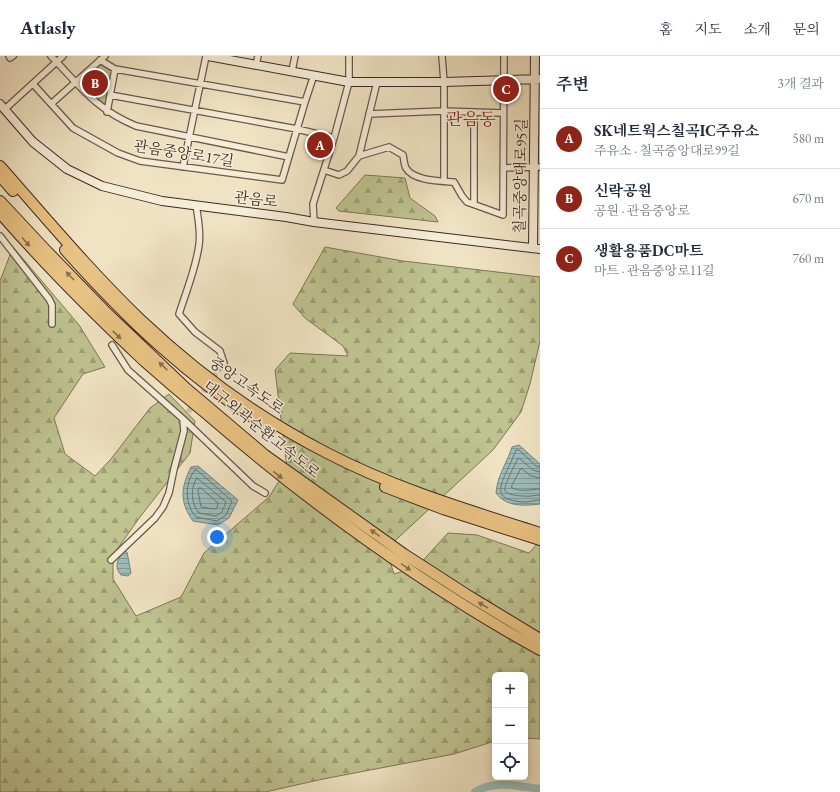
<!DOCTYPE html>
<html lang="ko">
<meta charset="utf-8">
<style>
:root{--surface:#fff;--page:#f6f6f7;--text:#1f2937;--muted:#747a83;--line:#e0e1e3;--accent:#8f2418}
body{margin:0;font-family:"EB Garamond","Noto Serif KR",serif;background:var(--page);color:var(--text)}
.controls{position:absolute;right:12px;bottom:12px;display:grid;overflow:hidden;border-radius:6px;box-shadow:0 2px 10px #0003}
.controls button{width:36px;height:36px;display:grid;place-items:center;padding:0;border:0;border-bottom:1px solid var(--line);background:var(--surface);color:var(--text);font:20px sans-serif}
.you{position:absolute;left:217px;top:481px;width:14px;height:14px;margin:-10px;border:3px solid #fff;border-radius:50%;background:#1a73e8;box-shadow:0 0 0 6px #1a73e833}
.badge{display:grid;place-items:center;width:26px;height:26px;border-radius:50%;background:var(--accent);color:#fff;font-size:13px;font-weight:700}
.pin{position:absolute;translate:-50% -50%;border:2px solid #fff;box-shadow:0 1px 4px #0006}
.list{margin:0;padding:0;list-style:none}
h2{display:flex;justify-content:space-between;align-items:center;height:52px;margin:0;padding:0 16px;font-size:17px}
h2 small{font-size:13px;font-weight:400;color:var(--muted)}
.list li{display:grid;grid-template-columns:26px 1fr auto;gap:12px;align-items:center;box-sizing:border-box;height:60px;padding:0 16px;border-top:1px solid var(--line)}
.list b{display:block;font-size:15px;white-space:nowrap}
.list p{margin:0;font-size:13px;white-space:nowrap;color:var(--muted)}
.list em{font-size:13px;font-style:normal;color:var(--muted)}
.icon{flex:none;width:22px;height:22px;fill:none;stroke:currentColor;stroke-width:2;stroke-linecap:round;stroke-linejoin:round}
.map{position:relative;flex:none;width:540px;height:736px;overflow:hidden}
header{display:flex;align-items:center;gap:24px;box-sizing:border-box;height:56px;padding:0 20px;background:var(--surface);border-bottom:1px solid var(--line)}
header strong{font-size:19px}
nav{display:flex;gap:22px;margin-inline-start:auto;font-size:14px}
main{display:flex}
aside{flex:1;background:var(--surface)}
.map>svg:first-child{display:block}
.forest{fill:url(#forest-firs);stroke:#7e7658}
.park{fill:url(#park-dots);stroke:#7e7658}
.water{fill:url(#water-rules);stroke:#77827d}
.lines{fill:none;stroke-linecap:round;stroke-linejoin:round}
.shore{stroke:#6e746e;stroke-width:1}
.river{stroke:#9cbdbb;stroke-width:8}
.minor-tunnel{stroke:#cdbea2;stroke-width:5.5;stroke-dasharray:5.5 3;stroke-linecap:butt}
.minor-casing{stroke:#6b5849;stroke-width:8}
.secondary-casing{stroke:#3f2a20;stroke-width:10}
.motorway-casing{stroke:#3f2a20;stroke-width:12}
.minor{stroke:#f5edd8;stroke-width:5.5}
.secondary{stroke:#f5edd8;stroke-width:8}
.motorway{stroke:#e8c282;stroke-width:10}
.oneway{fill:#8b6e4c}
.labels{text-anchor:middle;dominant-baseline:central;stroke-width:3;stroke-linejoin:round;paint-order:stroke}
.street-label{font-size:15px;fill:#3f2a20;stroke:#f5edd8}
.quarter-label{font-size:17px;fill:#7a1f14;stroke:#f5edd8}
</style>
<header>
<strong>Atlasly</strong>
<nav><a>홈</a><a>지도</a><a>소개</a><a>문의</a></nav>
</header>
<main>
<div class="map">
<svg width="540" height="736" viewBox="0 0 540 736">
<defs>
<pattern id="forest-firs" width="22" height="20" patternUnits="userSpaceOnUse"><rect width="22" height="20" fill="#bec390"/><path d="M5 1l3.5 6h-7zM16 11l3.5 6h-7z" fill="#9c9f75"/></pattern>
<pattern id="park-dots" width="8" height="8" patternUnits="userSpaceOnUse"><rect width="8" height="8" fill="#bec390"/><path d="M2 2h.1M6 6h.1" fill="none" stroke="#9c9f75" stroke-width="1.8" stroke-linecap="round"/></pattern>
<pattern id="water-rules" width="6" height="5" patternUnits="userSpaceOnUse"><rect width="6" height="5" fill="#9cbdbb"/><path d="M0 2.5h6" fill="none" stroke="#819a98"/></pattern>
</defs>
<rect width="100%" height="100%" fill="#f0e3c3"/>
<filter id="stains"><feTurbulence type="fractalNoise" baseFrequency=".005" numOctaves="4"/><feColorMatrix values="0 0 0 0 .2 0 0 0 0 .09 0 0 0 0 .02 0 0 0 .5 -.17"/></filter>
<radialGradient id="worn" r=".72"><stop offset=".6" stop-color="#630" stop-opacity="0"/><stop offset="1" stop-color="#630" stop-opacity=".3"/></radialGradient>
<path class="forest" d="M365,119L405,122L410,142L435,160L438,166L339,155L336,152Z
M13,191L79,269L105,311L83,318L54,362L65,398L95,420L111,403L150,352L169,338L195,365L190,397L140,461L113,499V523L136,560L181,541L204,497L269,441L287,412L275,314L290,297L348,300L343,290L305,262L293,248L325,191L403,205L540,221V285L530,328L521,356L493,394L386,493L394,518L417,511L448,477L477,479L529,497L540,485V683L525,682V619H495V685L454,698L323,723L265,736H0V225Z"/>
<path class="park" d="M97,8L102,9L113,16L106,48L101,50L80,29V24Z"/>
<path class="water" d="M519,389L540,408V448C524,450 506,451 496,437C497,420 507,407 512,391Z
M198,410L238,444L229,462L218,469L193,465C179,445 181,432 191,411Z
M124,495L127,496L131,517L128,520L121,519C114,511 117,503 124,495Z"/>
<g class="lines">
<path class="shore" d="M540,411L536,410L519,394H516C514,398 513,402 511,406C502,427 488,444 524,446C530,446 535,444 540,444
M195,414L198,415L232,445L226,459L217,465L196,461C185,449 184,427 195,414Z
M540,416L533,414L520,403L518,402C516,407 503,430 505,435C508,439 519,440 524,440C529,441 535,439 540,439
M197,422L226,446L222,456L216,460L199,457C191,448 190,431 197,422Z
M540,422L531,420L521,412L511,431C519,437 531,433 540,433
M199,432H201L218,447L217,452L214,453L201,451L198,435Z"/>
<path class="river" d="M475,736C494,724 518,730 540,733"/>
<path class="minor-tunnel" d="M183,363L224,307"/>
<defs>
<path id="minor" d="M9,0L10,2L13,0
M51,0C80,30 95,53 136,70L289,101
M442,0L444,26V125
M100,4L115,13L305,46
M256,9L258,0
M292,15L295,0
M33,28L73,72L118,97L140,105L282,124L305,46L314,19
M110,39L297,73L334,82
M51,48L105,0
M5,53L63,0
M107,56L115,13
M474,57V148
M369,58L443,55L503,57
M359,100L377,26
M183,111L206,0
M503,112L540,111
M324,114L339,119L347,115L359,100L389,91L403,99C404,103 404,109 406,112C413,125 441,125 454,126L462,140L467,146L503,159L504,0
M196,149C198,162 201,176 199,189C196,212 186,236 179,258L195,276L220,295L224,307
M314,166L313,148L334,82L349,26V0
M0,180L49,243L52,249V268
M112,289L128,314L183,363L253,430L265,437
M111,504L155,462L163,451L169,437L174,413L184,375L183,363"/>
<path id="secondary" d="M208,0L349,26H444L540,23
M0,48L33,86L67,113L102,130L162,145L286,161L314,166L540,193
M533,192L535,0"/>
<path id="motorway" d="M0,110C46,162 90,215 140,263C196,316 258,362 327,397C394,432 468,454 540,477
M0,120L13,135
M0,145L43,191L105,255L186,332L265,399L404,498L469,540L540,583
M0,157C45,209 94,258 144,305C163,322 183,339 203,355C307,445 419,527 540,594
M65,194C126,262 192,326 271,373
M385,431L443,453L540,484"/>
</defs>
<use href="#minor" class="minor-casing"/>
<use href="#secondary" class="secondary-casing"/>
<use href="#motorway" class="motorway-casing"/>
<use href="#minor" class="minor"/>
<use href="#secondary" class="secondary"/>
<use href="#motorway" class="motorway"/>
</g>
<defs><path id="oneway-solid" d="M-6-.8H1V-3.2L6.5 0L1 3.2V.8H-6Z"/></defs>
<g class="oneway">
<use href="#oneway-solid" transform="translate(26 186) rotate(48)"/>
<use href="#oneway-solid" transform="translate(70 220) rotate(-134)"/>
<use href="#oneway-solid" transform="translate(117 279) rotate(44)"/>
<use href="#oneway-solid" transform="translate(163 310) rotate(-137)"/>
<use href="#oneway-solid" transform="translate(278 419) rotate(38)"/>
<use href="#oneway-solid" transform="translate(375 477) rotate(-145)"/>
<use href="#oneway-solid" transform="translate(406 511) rotate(34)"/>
<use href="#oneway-solid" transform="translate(483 549) rotate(-149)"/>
</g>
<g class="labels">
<g class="street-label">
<text transform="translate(184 97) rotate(9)">관음중앙로17길</text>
<text transform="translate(520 120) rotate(-89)">칠곡중앙대로95길</text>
<text transform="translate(256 143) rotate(7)">관음로</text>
<text transform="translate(247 329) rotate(35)">중앙고속도로</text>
<text transform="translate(262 373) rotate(39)">대구외곽순환고속도로</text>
</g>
<g class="quarter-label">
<text x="471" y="63">관음동</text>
</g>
</g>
<rect width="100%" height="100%" filter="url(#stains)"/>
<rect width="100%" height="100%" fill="url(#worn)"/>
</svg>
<div class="controls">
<button>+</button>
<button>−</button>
<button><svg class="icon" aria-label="locate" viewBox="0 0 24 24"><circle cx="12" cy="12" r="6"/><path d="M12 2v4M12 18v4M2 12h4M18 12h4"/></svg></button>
</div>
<div class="you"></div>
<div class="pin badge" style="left:320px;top:89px">A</div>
<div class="pin badge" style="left:95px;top:27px">B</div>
<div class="pin badge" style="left:506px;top:33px">C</div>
</div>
<aside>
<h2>주변<small>3개 결과</small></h2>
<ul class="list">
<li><span class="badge">A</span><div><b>SK네트웍스칠곡IC주유소</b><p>주유소 · 칠곡중앙대로99길</p></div><em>580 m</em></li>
<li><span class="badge">B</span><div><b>신락공원</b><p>공원 · 관음중앙로</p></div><em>670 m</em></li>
<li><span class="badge">C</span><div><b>생활용품DC마트</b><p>마트 · 관음중앙로11길</p></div><em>760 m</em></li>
</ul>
</aside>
</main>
